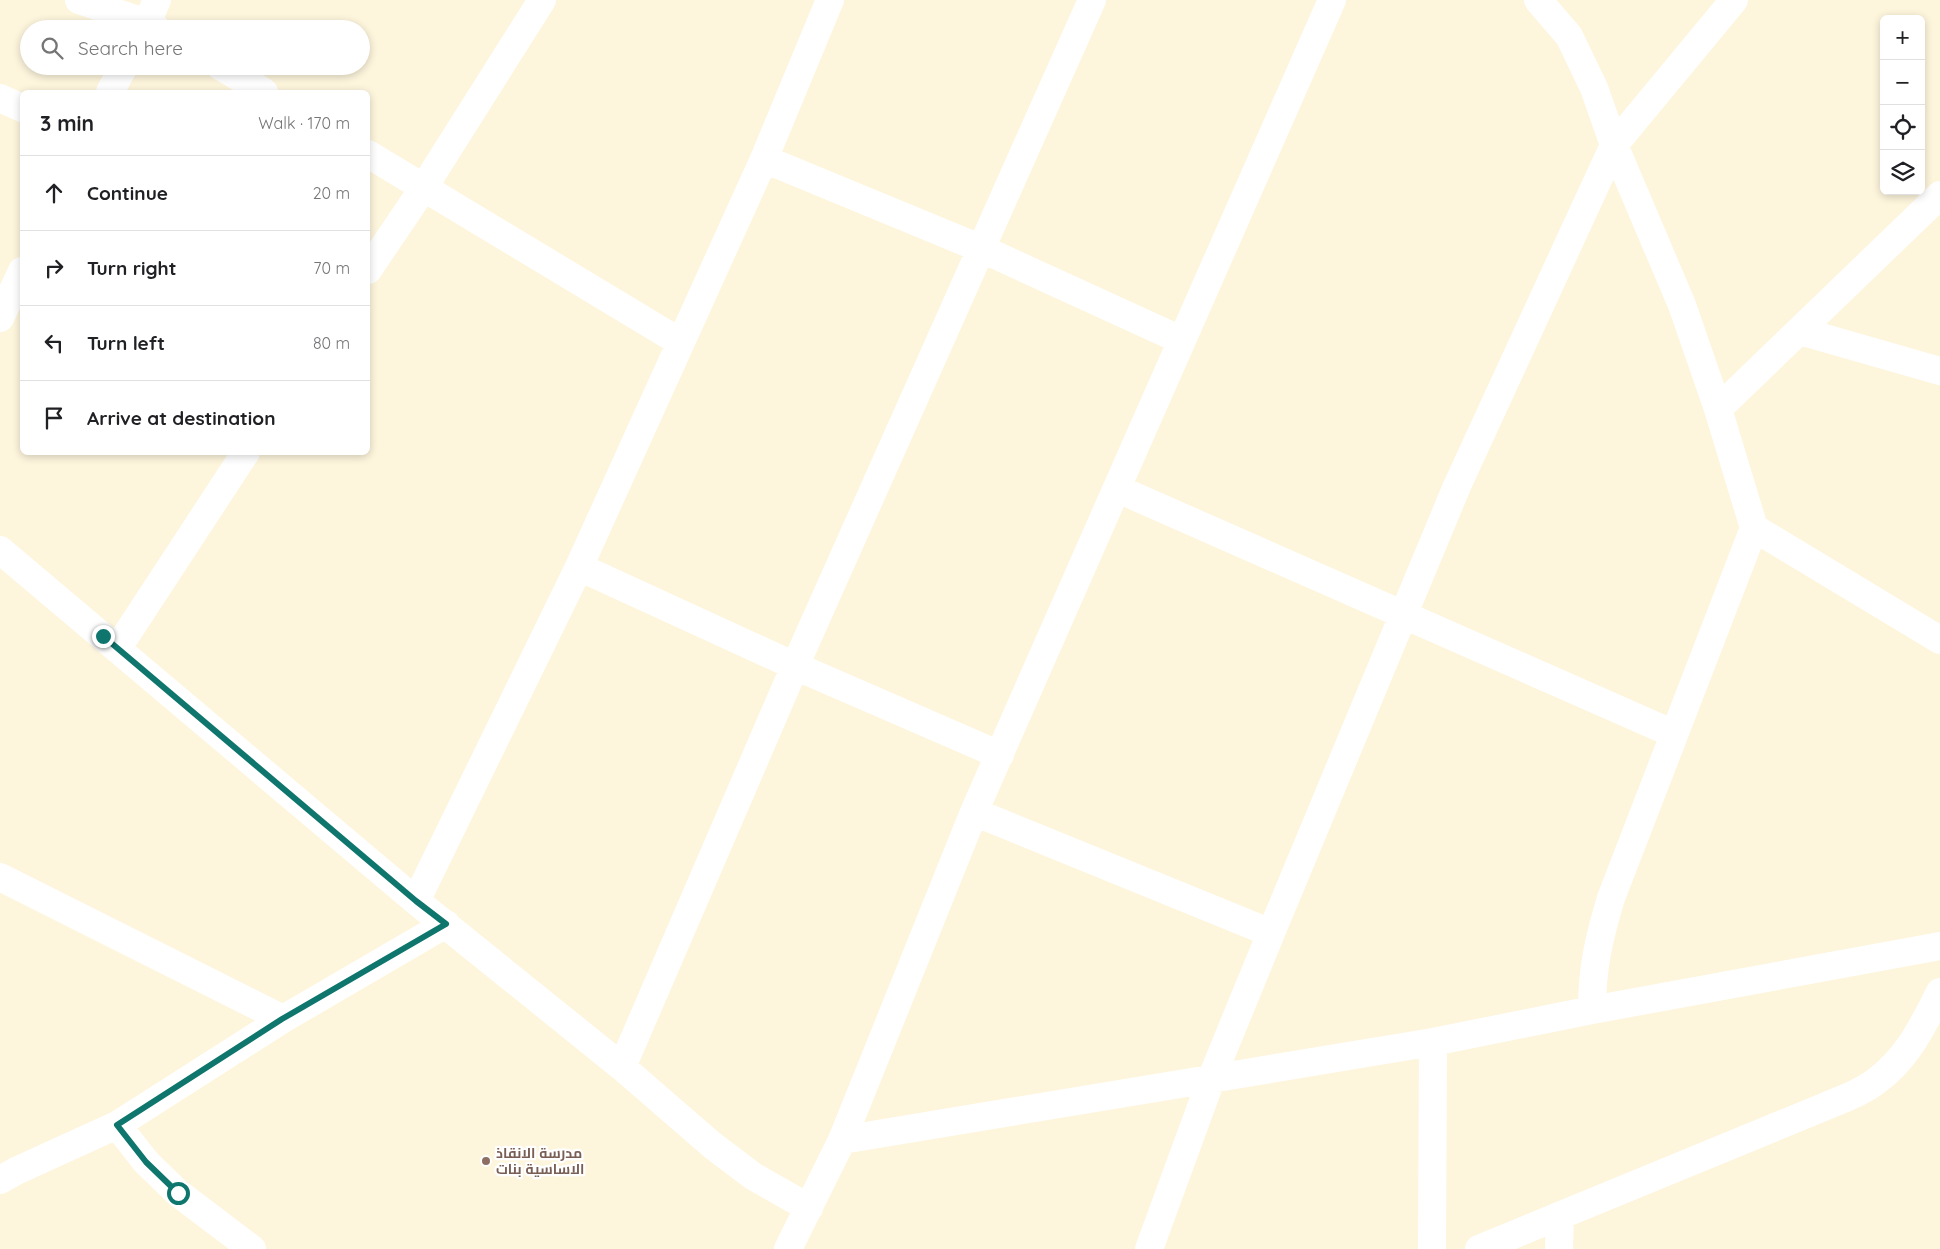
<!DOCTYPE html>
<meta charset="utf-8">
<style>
:root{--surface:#fff;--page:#f2f2f2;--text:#202124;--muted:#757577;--line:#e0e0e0}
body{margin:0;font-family:Quicksand,Cairo,sans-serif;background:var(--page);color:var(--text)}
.controls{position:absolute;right:15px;top:15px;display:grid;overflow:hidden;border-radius:8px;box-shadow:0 2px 8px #0003}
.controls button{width:45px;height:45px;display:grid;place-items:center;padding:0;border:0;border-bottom:1px solid var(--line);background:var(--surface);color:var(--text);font:25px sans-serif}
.stop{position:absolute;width:15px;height:15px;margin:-11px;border:4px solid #0f766e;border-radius:50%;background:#fff}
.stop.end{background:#0f766e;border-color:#fff;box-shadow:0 1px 5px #0008}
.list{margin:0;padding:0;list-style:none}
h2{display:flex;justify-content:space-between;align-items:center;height:65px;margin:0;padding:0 20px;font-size:21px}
h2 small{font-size:16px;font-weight:400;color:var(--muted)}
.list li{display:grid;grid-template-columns:32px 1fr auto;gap:15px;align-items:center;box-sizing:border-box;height:75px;padding:0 20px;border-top:1px solid var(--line)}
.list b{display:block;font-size:19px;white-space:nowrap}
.list em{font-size:16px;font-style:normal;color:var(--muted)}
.icon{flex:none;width:28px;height:28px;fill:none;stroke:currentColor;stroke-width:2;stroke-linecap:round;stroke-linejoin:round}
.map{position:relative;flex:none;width:1940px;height:1249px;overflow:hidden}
.search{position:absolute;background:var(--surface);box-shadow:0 2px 8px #0003;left:20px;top:20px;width:350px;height:55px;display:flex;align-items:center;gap:12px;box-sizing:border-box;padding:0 18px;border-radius:28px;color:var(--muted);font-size:19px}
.panel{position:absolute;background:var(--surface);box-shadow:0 2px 8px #0003;left:20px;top:90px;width:350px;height:365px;border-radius:8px}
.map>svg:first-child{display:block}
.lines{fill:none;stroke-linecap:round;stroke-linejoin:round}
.street{stroke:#fff;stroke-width:28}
.route{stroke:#0f766e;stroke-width:6}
.education-dot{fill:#8d6e63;stroke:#fff;stroke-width:2}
.labels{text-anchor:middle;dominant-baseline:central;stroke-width:4.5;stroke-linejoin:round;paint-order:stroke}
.education-label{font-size:14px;font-weight:bold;fill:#785e54;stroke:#fff;text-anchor:start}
</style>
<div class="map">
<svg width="1940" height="1249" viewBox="0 0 1940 1249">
<rect width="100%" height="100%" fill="#fdf5dc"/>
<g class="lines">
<path class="street" d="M79,0L147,23L157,29
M1538,0L1569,36L1594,88L1614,145L1682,305L1718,409L1754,528L1940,640
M144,29L157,0
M220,66L264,92
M110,92L124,66
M0,98L22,108
M368,154L680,342
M764,159L982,249L1181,340
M368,270L424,187L542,0
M0,318L22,271
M1800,331L1940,371
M1718,409L1940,195
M1118,489L1674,734
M0,550L416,901L622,1067L712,1145L753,1176L809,1208
M579,567L795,666L1000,755
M117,649L246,452
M974,812L1271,933
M0,877L283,1019
M416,901L579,567L764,159L830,0
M1592,1010C1592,967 1599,938 1611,898L1754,528
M622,1067L795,666L1092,0
M117,1125L146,1162L178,1193L252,1249
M842,1140L974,812L1332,0
M0,1180L16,1171L117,1125L283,1019L446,924
M788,1249L842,1140L1433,1042L1592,1010L1940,946
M1149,1249L1212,1077L1271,933L1457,486L1614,145L1734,0
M1432,1249L1433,1042
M1479,1249L1848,1097C1857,1093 1867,1088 1875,1082C1908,1058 1922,1027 1940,992
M1559,1249L1560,1217"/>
</g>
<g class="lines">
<path class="route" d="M103,636L416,901L446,924L282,1019L117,1125L146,1162L178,1193"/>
</g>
<circle class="education-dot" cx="486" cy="1161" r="5"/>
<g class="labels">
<g class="education-label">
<text x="496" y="1153">مدرسة الانقاذ<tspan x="496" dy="16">الاساسية بنات</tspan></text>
</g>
</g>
</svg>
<div class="controls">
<button>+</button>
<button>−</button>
<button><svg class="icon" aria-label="locate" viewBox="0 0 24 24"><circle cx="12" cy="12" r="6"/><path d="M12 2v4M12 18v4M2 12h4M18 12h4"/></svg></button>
<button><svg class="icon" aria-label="layers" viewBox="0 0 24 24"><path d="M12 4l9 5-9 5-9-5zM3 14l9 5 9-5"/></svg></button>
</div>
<div class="stop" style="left:178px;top:1193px"></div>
<div class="stop end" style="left:103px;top:636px"></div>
<div class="search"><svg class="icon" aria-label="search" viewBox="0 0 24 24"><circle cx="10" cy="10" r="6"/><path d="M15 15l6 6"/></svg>Search here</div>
<section class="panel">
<h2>3 min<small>Walk · 170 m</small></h2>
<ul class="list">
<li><svg class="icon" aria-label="ahead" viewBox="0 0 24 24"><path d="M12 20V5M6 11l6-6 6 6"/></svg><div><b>Continue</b></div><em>20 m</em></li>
<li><svg class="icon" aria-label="right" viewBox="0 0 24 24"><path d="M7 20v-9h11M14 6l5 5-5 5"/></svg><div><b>Turn right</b></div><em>70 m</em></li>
<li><svg class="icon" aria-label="left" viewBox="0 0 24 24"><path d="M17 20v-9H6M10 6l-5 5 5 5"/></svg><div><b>Turn left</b></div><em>80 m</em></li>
<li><svg class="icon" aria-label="arrive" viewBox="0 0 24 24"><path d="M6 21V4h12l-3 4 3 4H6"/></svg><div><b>Arrive at destination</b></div></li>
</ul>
</section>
</div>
